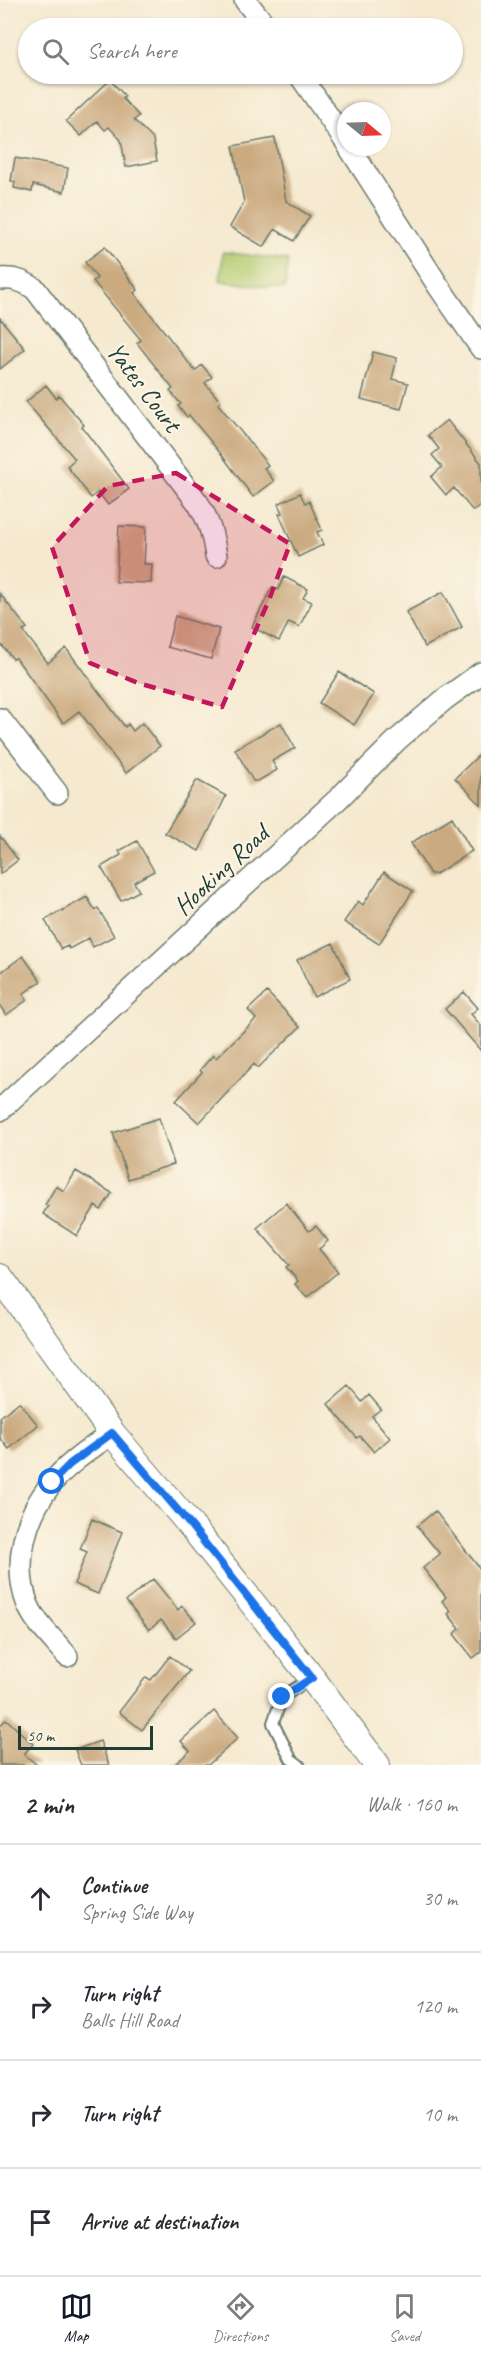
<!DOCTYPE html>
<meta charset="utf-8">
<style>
:root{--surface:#fff;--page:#f2f2f3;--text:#2b2b33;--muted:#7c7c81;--line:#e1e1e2;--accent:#111827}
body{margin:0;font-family:Caveat,sans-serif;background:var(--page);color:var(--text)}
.compass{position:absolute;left:337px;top:102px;width:54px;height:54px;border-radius:50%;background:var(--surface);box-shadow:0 2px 4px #0004;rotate:109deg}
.scale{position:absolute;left:18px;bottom:15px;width:135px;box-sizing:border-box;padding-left:6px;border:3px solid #1f3d34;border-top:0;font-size:16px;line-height:21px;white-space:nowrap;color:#1f3d34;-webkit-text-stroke:4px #fcf5e5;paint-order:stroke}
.stop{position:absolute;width:18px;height:18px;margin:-14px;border:4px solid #1a73e8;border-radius:50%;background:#fff}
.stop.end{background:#1a73e8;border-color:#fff;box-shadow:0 2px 6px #0008}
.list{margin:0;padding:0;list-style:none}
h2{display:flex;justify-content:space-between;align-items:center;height:78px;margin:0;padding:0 24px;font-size:26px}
h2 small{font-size:20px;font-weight:400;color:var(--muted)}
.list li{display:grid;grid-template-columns:39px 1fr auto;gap:18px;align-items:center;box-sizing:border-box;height:108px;padding:0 24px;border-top:2px solid var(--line)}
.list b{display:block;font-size:22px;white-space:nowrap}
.list p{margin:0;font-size:20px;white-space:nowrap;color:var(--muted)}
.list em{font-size:20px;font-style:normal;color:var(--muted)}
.icon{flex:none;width:33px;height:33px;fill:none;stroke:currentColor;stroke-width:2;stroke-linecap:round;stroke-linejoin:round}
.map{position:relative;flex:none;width:481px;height:1765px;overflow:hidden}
.search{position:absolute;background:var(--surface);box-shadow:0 2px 4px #0004;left:18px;right:18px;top:18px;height:66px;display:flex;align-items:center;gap:15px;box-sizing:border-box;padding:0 21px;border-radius:33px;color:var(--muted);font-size:22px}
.sheet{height:510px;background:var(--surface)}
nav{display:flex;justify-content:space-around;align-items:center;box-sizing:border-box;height:84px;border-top:2px solid var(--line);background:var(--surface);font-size:16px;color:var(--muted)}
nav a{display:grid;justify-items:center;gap:3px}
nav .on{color:var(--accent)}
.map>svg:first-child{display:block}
.green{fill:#b4cc71;stroke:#6a8452;stroke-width:1.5}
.building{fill:#cbaa80}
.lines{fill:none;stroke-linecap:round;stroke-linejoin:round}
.service-casing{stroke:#6a796a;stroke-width:14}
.minor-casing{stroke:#6a796a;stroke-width:24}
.tertiary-casing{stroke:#6a796a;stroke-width:28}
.service{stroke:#fff;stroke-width:10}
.minor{stroke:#fff;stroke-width:21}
.tertiary{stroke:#fff;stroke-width:26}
.route{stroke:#1a73e8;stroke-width:8}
.marked{fill:#c2185b;fill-opacity:0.2;stroke:#c2185b;stroke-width:4.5;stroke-dasharray:12 8;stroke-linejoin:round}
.labels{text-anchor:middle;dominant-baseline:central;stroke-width:4.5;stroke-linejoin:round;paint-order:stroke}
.street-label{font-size:26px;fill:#1f3d34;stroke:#fcf5e5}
</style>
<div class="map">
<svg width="481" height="1765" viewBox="0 0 481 1765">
<rect width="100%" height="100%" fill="#fcf5e5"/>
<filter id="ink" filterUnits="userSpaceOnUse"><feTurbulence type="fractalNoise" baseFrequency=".0167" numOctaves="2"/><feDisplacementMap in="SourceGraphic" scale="12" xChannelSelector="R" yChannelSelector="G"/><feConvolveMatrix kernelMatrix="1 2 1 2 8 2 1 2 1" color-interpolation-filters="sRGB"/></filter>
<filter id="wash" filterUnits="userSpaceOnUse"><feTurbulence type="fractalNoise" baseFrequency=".008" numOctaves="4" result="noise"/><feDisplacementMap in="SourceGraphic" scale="24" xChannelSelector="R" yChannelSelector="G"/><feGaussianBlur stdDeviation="1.35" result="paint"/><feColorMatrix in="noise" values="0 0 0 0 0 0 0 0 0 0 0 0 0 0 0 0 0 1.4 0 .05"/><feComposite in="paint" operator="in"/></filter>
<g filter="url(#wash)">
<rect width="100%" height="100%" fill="#f5e9cf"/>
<path class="green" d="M223,252L288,260L285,289L220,281Z"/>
<g id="blocks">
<path class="building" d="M110,80L125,96L123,99L139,116L134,120L153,139L157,161L126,167L121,140L109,127L105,130L97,121L81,136L66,121Z
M275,138L286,201L310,216L294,241L275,229L264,247L230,227L244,202L233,146Z
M15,158L68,168L64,192L33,185L32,192L14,188L15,182L11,181Z
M105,247L138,290L134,293L195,371L202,365L212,377L205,383L221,402L218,404L268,465L264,468L274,481L253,497L221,454L189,415L187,417L178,406L181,404L170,391L173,389L137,343L141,340L93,281L97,278L85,262Z
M0,318L25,349L0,369Z
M373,352L397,358L392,379L408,383L401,409L361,399Z
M46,385L56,398L59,395L84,425L82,427L129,489L108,505L98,492L91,498L67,466L75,459L26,402Z
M447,420L481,463V504L473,511L454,488L446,495L431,477L442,467L432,455L439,449L428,435Z
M300,493L305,503L309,501L322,530L317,532L323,545L298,557L279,514L282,513L278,504Z
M119,526L146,527L144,564H152L151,583L116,582Z
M284,577L308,589L303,598L312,602L299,627L289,622L279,641L252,627L272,587L278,590Z
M443,592L462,627L425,647L406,612Z
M0,594L27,628L23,631L48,663L66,648L125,727L128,724L133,731L142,723L160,746L126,773L79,711L63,723L16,658L13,659L0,643Z
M175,616L219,629L211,659L167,647Z
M339,672L374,694L354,725L319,703Z
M281,723L295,748L272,761L277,770L258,781H253L235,749Z
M481,753V805L455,778Z
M197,780L226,796L199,851L165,833Z
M452,817L472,851L436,874H430L411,843Z
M0,836L18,860L0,874Z
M137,841L154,871L134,882L139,891L121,901L101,867L121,855L119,851Z
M384,872L413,891L379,944L344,922L358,901L363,905Z
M87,897L95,910L98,908L114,936L93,947L89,938L69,949L68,946L61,949L45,920Z
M333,943L350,979L314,997L297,960Z
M23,956L41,981L23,994L27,1000L6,1015L0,1006V973Z
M267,992L300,1027L258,1068L254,1064L199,1123L176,1101L202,1072L200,1070L213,1055L216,1058L256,1019L248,1010Z
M464,992L478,1008L471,1014L481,1026V1051L445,1009Z
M159,1118L174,1164L128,1179L113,1133Z
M76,1171L112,1193L101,1210L95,1206L77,1236L43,1214L48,1206L45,1205L56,1186L64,1191Z
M286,1203L309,1231L316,1226L328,1241L319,1249L338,1272L307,1298L295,1284L298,1281L286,1267L289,1265L257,1228Z
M349,1386L362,1402L369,1395L381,1409L372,1416L390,1438L374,1452L360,1436L357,1438L328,1404Z
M19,1402L38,1425L9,1449L0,1438V1417Z
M435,1511L481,1570V1652L473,1658L454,1634L460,1629L448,1614L451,1611L442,1601L446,1597L423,1568L440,1554L417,1526Z
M92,1519L122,1532L98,1594L74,1584L87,1552L80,1549Z
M153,1579L178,1610L182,1606L196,1622L176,1638L161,1620L149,1630L126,1601Z
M170,1656L189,1671L142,1730L119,1712L146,1677L151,1680Z
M214,1711L238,1738L208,1765H174L190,1751L181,1741Z
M6,1719L33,1744L24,1754L37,1765H0V1726Z
M100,1741L109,1765H81L75,1750Z"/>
</g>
</g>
<g filter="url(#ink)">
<use href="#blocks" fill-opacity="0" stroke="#6a796a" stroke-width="1.5"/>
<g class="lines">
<defs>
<path id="service" d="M299,1765L291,1759L273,1723L282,1697L312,1678"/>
<path id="minor" d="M245,0L267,28
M299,74L346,142
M349,147L439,287L481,348
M0,279C15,278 23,281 35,289L198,503C209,520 213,536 216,556
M0,719L57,793
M0,1110L338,799L397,740L445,699L481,673
M67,1656C54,1640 36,1624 28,1605C12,1565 25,1515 52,1483C68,1463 92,1448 112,1433"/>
<path id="tertiary" d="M0,1277L112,1433L192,1527L312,1678L377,1765"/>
</defs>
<use href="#service" class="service-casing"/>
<use href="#minor" class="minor-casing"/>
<use href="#tertiary" class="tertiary-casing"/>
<use href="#service" class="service"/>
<use href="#minor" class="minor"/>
<use href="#tertiary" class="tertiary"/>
</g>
</g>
<g class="lines" filter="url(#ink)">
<path class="route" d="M52,1482L70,1464L112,1433L192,1527L312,1678L282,1697"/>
</g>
<path class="marked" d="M176,473L290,544L269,600L222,707L138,683L90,663L52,547L108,486Z"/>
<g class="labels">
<g class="street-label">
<text transform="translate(144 387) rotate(53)">Yates Court</text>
<text transform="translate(221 870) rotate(-43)">Hooking Road</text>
</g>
</g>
</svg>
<svg class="compass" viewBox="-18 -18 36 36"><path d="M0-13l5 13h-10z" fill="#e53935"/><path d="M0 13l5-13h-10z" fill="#7c7c81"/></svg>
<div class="scale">50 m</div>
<div class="stop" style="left:52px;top:1482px"></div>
<div class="stop end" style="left:282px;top:1697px"></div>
<div class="search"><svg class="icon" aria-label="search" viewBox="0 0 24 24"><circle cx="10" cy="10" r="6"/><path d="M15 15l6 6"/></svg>Search here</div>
</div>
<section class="sheet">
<h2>2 min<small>Walk · 160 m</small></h2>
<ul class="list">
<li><svg class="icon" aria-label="ahead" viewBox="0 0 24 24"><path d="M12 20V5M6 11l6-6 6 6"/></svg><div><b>Continue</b><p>Spring Side Way</p></div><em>30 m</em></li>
<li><svg class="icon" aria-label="right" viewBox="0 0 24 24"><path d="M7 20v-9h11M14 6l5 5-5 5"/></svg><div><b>Turn right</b><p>Balls Hill Road</p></div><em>120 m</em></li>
<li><svg class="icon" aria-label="right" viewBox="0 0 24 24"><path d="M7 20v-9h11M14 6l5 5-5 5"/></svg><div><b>Turn right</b></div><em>10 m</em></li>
<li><svg class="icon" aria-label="arrive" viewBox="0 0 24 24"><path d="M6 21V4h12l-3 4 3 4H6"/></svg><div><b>Arrive at destination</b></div></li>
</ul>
</section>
<nav>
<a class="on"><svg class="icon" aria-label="map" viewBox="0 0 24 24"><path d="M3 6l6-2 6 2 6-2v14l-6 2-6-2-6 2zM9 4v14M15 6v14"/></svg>Map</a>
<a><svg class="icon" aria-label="directions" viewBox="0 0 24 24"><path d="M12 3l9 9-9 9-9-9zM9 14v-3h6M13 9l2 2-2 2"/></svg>Directions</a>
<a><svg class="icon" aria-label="saved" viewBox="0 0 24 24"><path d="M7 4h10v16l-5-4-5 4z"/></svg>Saved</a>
</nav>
